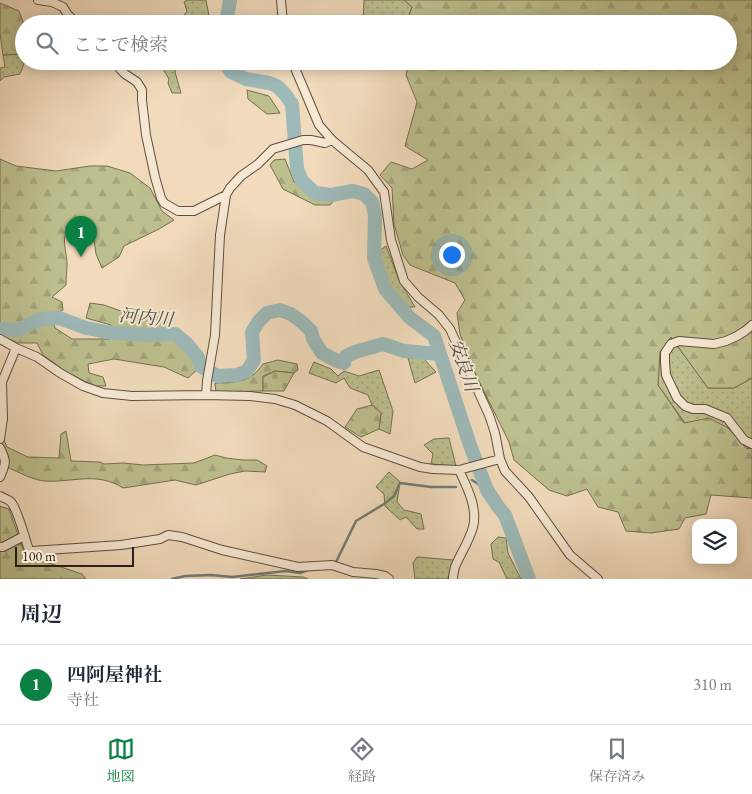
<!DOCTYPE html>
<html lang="ja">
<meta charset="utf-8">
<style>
:root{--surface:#fff;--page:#f2f2f3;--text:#1f2937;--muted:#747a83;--line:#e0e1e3;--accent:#0b8043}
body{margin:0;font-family:"EB Garamond","Noto Serif JP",serif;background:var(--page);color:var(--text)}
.controls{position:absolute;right:15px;bottom:15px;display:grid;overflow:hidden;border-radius:10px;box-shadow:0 2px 12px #0003}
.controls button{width:45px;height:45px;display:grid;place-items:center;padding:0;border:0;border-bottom:1px solid var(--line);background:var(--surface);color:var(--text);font:25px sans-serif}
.scale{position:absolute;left:15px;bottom:12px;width:119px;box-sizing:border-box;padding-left:5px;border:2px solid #2d2017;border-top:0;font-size:14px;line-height:18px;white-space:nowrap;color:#2d2017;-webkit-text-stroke:4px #f6e8d3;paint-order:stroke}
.you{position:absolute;left:451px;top:254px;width:18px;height:18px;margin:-12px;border:4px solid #fff;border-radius:50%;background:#1a73e8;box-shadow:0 0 0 8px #1a73e833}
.badge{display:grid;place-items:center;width:32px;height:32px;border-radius:50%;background:var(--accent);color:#fff;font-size:16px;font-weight:700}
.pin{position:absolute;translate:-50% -41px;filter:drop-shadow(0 1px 2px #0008)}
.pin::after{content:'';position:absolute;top:26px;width:18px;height:15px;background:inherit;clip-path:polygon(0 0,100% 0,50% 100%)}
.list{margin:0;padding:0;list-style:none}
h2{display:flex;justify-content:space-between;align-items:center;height:65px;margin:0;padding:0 20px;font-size:21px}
h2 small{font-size:16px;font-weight:400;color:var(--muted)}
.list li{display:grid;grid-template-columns:32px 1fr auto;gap:15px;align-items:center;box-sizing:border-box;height:80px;padding:0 20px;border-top:1px solid var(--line)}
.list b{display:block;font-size:19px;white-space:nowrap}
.list p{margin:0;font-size:16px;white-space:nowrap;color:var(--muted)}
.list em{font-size:16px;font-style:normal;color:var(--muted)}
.icon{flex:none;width:28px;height:28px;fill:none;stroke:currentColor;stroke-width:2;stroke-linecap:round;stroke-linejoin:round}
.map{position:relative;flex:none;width:752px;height:579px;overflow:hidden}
.search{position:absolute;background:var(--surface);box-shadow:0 2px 12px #0003;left:15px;right:15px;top:15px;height:55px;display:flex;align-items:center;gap:12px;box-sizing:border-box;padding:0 18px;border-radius:28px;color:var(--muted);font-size:19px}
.sheet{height:145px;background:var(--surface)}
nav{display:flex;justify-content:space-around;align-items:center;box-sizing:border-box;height:70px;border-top:1px solid var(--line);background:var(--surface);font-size:14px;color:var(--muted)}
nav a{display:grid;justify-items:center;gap:2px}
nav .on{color:var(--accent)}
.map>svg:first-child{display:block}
.grass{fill:url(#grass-dots);stroke:#757052}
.forest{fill:url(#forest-firs);stroke:#757052}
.cemetery{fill:url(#cemetery-stones);stroke:#757052}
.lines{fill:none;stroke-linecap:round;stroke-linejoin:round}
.stream{stroke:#707c78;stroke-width:2.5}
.river{stroke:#9db9b8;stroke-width:14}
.minor-casing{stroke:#5e4f40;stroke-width:10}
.minor{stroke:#f6e8d3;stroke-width:8}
.labels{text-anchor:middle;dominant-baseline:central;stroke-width:4;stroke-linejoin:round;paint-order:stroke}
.water-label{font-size:18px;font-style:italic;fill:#4f4e47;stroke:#f6e8d3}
</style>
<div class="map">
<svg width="752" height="579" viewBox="0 0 752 579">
<defs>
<pattern id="grass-dots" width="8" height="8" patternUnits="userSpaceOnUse" patternTransform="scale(1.25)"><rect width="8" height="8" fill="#bdbf8e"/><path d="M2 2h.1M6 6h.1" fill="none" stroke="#a3a47a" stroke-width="1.8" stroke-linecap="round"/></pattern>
<pattern id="forest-firs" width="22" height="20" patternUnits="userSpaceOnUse" patternTransform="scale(1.25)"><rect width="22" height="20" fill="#bdbf8e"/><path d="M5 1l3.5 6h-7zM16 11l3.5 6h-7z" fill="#a3a47a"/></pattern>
<pattern id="cemetery-stones" width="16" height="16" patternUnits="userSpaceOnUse" patternTransform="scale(1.25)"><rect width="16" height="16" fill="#bdbf8e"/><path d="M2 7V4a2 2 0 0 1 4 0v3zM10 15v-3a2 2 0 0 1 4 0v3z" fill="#a3a47a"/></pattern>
</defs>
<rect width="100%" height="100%" fill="#f1dbbc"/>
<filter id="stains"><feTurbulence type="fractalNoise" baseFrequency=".004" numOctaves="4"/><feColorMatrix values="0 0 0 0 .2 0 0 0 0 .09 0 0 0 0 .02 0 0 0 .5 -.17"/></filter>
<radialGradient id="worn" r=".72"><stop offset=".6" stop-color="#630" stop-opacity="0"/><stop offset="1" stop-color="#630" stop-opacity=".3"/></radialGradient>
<path class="grass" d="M187,0H206L209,16L216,19L214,24H178L187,11L184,2Z
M364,0H404L412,7L406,24H363Z
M24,54V61H25L20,74L4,77L0,81V68L5,67L3,55Z
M158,61H178L175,72L181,93H172L168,83L169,79Z
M386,246L399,280L415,307H405L386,283L379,251Z
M671,337L708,388H734L752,378V448L747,449L728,428L685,423L658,385L660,352Z
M422,357L436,372L415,383L408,358Z
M314,362L331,369L338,376L344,371L359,376L379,370L393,411L390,434L379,429L381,413L372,405L368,395L350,388L344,378L336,383L309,373Z
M449,438L456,466L431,464L433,454L424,445L434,439Z
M389,472L400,482L397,502L404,510L421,514L424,529H417L406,517L400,520L385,506L384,494L376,487Z
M498,537L506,538L508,553L521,579H507L499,562L493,559L491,544Z
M417,557L453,560L448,579H415L413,563Z"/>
<path class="forest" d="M404,0H752V378L734,388H708L671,337L660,352L658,385L684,423L709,418L728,428L747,449L752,448V498L711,495L706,514L685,518L679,529L651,533L626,531L618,512L598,507L587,489L567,496L549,490L514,460L509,442L472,367L460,334L457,313L465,300L455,283L410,265L403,255L394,224L392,188L380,175L391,162L412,169L428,160L405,146L417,102L406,75L409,61H728V24H406L412,7Z
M0,3L19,11L24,24V54L3,55L0,33Z
M247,90L269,96L280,113L267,114L248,99Z
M0,159L16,166L56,171L90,166H107L130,173L150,188L162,211L174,220L159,229L124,246L119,257L102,268L96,254L94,240L83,227C55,228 67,246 67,265C67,271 66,278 66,285L52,297L62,302L63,310L51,316L55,328L72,339H111V325L86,318L90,303L104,305L135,316L161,312L167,315L170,330L178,344L189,353L199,368L188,378L164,367L114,359L88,364L89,373L103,377L106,386H94L65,371L43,355L37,343H18L0,335Z
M285,159L294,182L314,196L334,200L330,205H315L283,189L270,165L274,160Z
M278,360L297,364L298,370L294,373L275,371L263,376V391L216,392L215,383C237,382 250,383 263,364Z
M372,405L381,413L379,429L361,437L345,427L357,409Z
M0,431L7,447L28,457L59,458L61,434L66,431L71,461L100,462L104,464L124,463L143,465L194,463L215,455L226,458L243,460H257L267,466L265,472L245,471L230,474L196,485L175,480L123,488C97,471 71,483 44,481C28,479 15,469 0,465Z
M0,506L9,509L25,555L82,574L86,579H0Z
M267,575L303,577L308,579H240Z"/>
<path class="cemetery" d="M275,371L294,373L284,391H263V377Z"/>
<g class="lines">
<path class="stream" d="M472,480L487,490
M336,562L356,521L384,504L394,496L400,483L431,487H456
M172,579L185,576L211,575L232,577L286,571L300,573L311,569"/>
<path class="river" d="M226,24L230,0
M224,61L231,72L246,79L269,83L277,86L285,94L292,104L297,169L302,181L315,193L331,195L353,191L364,194L372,202L375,215L374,258L385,289L409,317L434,336L470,445L487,490L499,508L505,515L529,579
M0,329L17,330L41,319L59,318L86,328L112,333L147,335L175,334L187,344L197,356L202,367L217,376L237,375L247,371L254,360L252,332L259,321L267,313L280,310L291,314L303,323L311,331L313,339L322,353L337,361L344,363L346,356L355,352L383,344L404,351L440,354"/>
<defs>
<path id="minor" d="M38,0L52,2L63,7L68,15L78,24
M281,0L283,24
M118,61L120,69L125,74L137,82L142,90V100L146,135L155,177L161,198L164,203L178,211H194L226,195
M292,61L319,125L332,140L368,170L384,192L391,240L404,281L418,297L439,315L450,329L489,415L495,433L500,459L505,471L529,497L570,555L598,579
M752,325L745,331L737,336L726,341L714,344L679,341L671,344L665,353V362L666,375L677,398L685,406L693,409H705L727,418L744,440L752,444
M0,339L16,348L37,357L60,373L83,386L103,393L132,396L206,395L250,396L275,399L295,405L327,421L363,447L420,467L433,469L459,470L500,459
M206,395L207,381L215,335L220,235L226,195L230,188L241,176L258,164L273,149L303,140H311L325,143L332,140
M0,439L3,419L2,382L16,348
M0,448C7,462 6,463 0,477
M0,496C4,498 8,499 11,502C18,510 25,539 29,550L32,551L121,545L160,539L168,535L182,537L222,550L298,567L332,565L353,572L376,574L385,576L389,579
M0,547H3L24,536
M453,579C453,575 454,571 455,567C460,554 469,542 473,527C478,508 467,487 459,470"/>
</defs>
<use href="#minor" class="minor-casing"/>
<use href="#minor" class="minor"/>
</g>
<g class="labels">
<g class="water-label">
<text transform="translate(146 317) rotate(5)">河内川</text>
<text transform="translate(464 365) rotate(71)">安良川</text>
</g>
</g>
<rect width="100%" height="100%" filter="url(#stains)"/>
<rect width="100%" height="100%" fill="url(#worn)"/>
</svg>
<div class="controls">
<button><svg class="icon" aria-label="layers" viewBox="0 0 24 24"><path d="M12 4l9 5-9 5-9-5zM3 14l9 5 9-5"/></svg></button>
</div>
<div class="scale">100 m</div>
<div class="you"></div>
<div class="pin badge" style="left:81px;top:257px">1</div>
<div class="search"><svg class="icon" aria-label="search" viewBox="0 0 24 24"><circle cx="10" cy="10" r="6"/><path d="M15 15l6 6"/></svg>ここで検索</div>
</div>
<section class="sheet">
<h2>周辺<small></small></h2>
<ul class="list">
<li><span class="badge">1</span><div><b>四阿屋神社</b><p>寺社</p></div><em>310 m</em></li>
</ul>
</section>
<nav>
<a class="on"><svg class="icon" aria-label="map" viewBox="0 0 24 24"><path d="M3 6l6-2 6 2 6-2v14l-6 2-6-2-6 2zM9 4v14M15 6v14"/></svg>地図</a>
<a><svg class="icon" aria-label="directions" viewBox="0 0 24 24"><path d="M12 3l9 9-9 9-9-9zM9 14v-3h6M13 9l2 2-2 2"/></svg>経路</a>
<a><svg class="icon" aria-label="saved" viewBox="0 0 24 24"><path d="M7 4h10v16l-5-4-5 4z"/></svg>保存済み</a>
</nav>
